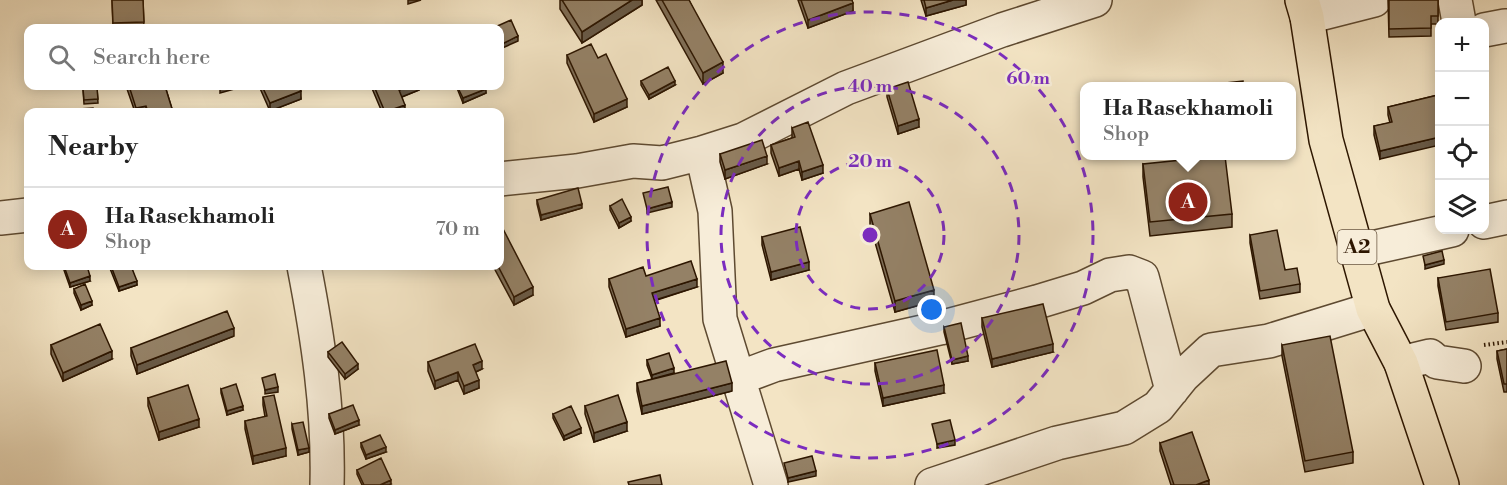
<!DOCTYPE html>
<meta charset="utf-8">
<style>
:root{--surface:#fff;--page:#f6f6f6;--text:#222;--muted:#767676;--line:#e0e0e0;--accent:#8f2418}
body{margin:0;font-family:"Libre Bodoni",serif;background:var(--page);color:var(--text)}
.controls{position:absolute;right:18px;top:18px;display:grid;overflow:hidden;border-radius:12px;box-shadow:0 3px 15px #0003}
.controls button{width:54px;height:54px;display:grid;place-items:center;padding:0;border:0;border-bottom:2px solid var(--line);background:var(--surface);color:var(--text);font:30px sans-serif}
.you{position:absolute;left:932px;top:310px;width:21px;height:21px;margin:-15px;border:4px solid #fff;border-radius:50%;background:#1a73e8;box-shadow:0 0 0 9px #1a73e833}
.badge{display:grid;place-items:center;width:39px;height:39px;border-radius:50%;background:var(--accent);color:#fff;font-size:20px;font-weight:700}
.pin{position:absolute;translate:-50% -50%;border:3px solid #fff;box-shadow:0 2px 6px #0006}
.popup{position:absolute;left:1080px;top:82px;width:216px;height:78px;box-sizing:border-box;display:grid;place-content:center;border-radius:12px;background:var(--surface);filter:drop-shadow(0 2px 4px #0005);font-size:20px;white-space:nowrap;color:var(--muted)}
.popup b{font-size:22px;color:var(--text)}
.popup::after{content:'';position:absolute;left:50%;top:100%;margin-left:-12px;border:12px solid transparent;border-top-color:var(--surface)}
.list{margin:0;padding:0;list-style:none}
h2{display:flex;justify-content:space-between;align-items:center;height:78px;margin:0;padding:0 24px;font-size:26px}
h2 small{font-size:20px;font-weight:400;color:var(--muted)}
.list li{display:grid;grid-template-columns:39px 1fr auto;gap:18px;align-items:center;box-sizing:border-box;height:84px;padding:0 24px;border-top:2px solid var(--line)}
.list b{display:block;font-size:22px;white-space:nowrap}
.list p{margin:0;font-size:20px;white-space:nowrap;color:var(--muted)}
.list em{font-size:20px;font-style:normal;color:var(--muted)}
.icon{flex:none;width:33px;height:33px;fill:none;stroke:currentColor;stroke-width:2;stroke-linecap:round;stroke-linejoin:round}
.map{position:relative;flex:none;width:1507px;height:485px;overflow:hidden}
.search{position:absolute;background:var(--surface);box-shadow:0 3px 15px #0003;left:24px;top:24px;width:480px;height:66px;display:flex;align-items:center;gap:15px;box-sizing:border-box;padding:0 21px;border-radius:12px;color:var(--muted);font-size:22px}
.panel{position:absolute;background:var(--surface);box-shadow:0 3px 15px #0003;left:24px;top:108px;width:480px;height:162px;border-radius:12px}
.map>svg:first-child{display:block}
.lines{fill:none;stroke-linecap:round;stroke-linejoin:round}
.minor-casing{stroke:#5e4a31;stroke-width:36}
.major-casing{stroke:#2d1600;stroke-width:36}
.path{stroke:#2d1600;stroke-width:4;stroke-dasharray:1.5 3;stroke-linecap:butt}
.minor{stroke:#f7edd9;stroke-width:33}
.major{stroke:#f3e4c4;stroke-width:33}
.wall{fill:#7f6f58;stroke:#2d1600;stroke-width:1.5}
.shaded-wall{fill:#685a47;stroke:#2d1600;stroke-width:1.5}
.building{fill:#948166;stroke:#2d1600;stroke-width:1.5}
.ring{fill:none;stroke:#7b2cbf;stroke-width:3;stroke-dasharray:10 8}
.labels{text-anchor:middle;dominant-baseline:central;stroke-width:5;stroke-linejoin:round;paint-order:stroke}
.shield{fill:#f7edd9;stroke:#6a5641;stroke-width:1.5}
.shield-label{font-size:20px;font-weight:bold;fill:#2d1600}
.centre{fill:#7b2cbf;stroke:#f7edd9;stroke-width:3}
.ring-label{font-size:18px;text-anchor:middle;font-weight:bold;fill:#7b2cbf;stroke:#f7edd9;stroke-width:5;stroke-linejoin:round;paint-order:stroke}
</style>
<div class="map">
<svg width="1507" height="485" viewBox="0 0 1507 485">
<rect width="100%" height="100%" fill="#f3e4c4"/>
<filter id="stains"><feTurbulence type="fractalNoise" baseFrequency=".00333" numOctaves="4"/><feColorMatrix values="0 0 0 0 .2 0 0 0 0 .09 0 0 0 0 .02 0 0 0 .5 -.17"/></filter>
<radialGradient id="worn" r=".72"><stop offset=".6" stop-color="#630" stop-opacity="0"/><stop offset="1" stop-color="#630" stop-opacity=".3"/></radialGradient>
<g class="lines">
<defs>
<path id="minor" d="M1455,0L1459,22
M1307,17L1374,0
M1484,30L1505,26
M702,153L715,211L720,319L771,485
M500,179L577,171L633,161L662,163L702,153L743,140L846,88L1002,30L1095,0
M0,218L28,215
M1484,222L1507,217
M1358,251L1452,230
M304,266C318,338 329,411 327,485
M1401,363L1430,356L1437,362L1464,366
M739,378L774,365L940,328L1037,302L1083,288L1110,275L1129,272L1142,277L1172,390
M932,485L1057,443L1124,428L1158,407L1183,376L1211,350L1269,341L1373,309"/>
<path id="major" d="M1302,0L1307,17L1326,140L1373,309L1401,363L1442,485"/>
</defs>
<use href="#minor" class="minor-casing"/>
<use href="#major" class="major-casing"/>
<path class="path" d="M1484,345L1507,342"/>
<use href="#minor" class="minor"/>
<use href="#major" class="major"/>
</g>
<path class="wall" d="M112,0H143L144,28H113Z
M560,0H642V5L582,43L560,9Z
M656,0H689L723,73L703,84Z
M798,0H852L853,11L808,28Z
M921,0H966V5L926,16Z
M1388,0H1438V24H1431V36L1389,37Z
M567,55L598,58L627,107L594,122L567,63Z
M641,81L675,85L649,99L641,85Z
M126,86H165L173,112H135Z
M259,86H298L301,99L270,111Z
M371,86H419V90L402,97L405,112H382Z
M457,86H484L486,93L463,103L457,88Z
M97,88L98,103L84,104L83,89Z
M887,89L919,127L898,134L887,97Z
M1438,95L1380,159L1374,135V126L1390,123L1388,115V107Z
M792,128L823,173L802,180L799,169L779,176L771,153V145L792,138Z
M720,154L767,164L725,179L720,162Z
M1143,164L1232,214V227L1150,236L1143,177Z
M537,200L582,208L541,220L537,204Z
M610,206L631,221L619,228L610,210Z
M870,214L934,301L895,312L870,225Z
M1250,235L1300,284V292L1260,299L1250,243Z
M762,237L809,270L771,280L762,245Z
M64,266L90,281L70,287L64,270Z
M109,266H131L137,285L119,291Z
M493,266H500L533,295L514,305Z
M646,276L697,287L654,301L660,326L626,337L609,287V279Z
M1438,278L1498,313V322L1446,330L1438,286Z
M74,289L92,305L81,310L74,293Z
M982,318L1053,352L992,367L982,327Z
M944,327L968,361L952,364L944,332Z
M234,336L137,374L131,356V348Z
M51,345L112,359L63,381L51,354Z
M1282,345L1353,452V463L1305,472L1282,356Z
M1507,349V392H1504L1497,359V351Z
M328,352L358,369L345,379L328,357Z
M647,360L674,373L652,379L732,391L642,414L637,391V383L652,379L647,365Z
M428,362L482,369L476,372L479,388L464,394L458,380L435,389L428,371Z
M875,363L944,393L883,406L875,371Z
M221,389L243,410L227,415L221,393Z
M263,397L286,456L253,464L245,429V421L265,417L263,405Z
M148,398L199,427L159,440L148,406Z
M585,406L627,431L594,442L585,414Z
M329,414L359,425L335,434L329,418Z
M553,414L581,433L564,440L553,418Z
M292,424L309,452L298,455L292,429Z
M361,443L386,452L366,459L361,447Z
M1160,443L1209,485H1171L1160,451Z
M357,470L391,484L389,485H362L357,474Z"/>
<path class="shaded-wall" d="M408,0H421L408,4Z
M632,0H642V5L582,43V32Z
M953,0H966V5L926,16V8Z
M853,3V11L808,28V20Z
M518,36V41L500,49V45Z
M723,62V73L703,84V73Z
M675,81V85L649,99V95Z
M231,86H245L220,93V89Z
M410,86H419V90L399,98V90Z
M486,89V93L463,103V98Z
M301,91V99L270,111V103Z
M627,99V107L594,122V114Z
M405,105V112H386Z
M146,106V112H136V108Z
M919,119V127L898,134V126Z
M1440,137V145L1380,159V151Z
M767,156V164L725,179V170Z
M799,161V169L779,176V168Z
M823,165V173L802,180V172Z
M672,202V207L647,213V209Z
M582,204V208L541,220V215Z
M631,217V221L619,228V223Z
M1444,260V264L1425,269V265Z
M809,262V270L771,280V272Z
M90,276V281L70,287V283Z
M697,279V287L652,301V293Z
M137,281V285L119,291V287Z
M533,287V295L514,305V297Z
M934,290V301L895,312V301Z
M92,301V305L81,310V305Z
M660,318V326L626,337V329Z
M234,328V336L137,374V365Z
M1053,344V352L992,367V359Z
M112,351V359L63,381V373Z
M968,356V361L952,364V360Z
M482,361V369L473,373V365Z
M358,364V369L345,379V374Z
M674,368V373L652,379V375Z
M458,372V380L435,389V381Z
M479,380V388L464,394V386Z
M732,383V391L642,414V406Z
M944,385V393L883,406V398Z
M278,387V392L265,394V390Z
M243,406V410L227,415V411Z
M199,419V427L159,440V432Z
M359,420V425L335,434V430Z
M627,422V431L594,442V433Z
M581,428V433L564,440V436Z
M955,440V445L937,448V444Z
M386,447V452L366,459V455Z
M286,448V456L253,464V456Z
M309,448V452L298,455V450Z
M816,471V476L788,482V478Z
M391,480V484L389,485H380Z
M1209,480V485H1196Z"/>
<path class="building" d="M112,0H143L144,22L113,23Z
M562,0H632L582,32Z
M662,0H689L723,62L703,73Z
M801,0H852L853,3L808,20Z
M924,0H953L926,8Z
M1389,0H1438V16H1431V28L1389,29Z
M511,20L518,36L500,45V28H493Z
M591,44L598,58L606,54L627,99L594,114L567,55Z
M1437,44H1440V68Z
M668,67L675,81L649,95L641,81Z
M1243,81V87H1188Z
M908,82L919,119L898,126L887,89Z
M129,86H165L173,112H148L146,106L136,108Z
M219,86H231L220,89Z
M262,86H298L301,91L270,103Z
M374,86H410L399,90L405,105L385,112Z
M457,86H484L486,89L463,98Z
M97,88L98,99L84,100L83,89Z
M1438,95L1440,101V137L1380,151L1374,126L1392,122L1388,107Z
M93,108V112H79V109Z
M808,122L823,165L802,172L799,161L779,168L771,145L795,137L792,128Z
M762,140L767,156L725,170L720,154Z
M1221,156H1225L1232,214L1150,222L1143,164Z
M668,187L672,202L647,209L643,193Z
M578,188L582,204L541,215L537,200Z
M622,199L631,217L619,223L610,206Z
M909,202L934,290L895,301L870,214Z
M500,223L533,287L514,297L498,266H500Z
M800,227L809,262L771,272L762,237Z
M1277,230L1285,270L1297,268L1300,284L1260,291L1250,235Z
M1442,251L1444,260L1425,265L1423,256Z
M691,261L697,279L652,293L660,318L626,329L609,279L643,267L646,276Z
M64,266H87L90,276L70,283Z
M111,266H131L137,281L119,287Z
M1490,269L1498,313L1446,322L1438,278Z
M85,284L92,301L81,305L74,289Z
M1043,304L1053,344L992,359L982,318Z
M227,311L234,328L137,365L131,348Z
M961,323L968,356L952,360L944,327Z
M100,324L112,351L63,373L51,345Z
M1330,336L1353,452L1305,461L1282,345Z
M342,342L358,364L345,374L328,352Z
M475,344L482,361L473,365L479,380L464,386L458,372L435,381L428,362Z
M1507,349V384H1504L1497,351Z
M937,350L944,385L883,398L875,363Z
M669,353L674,368L652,375L647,360Z
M726,361L732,383L642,406L637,383Z
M275,374L278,387L265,390L262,378Z
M236,384L243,406L227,411L221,389Z
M188,385L199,419L159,432L148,398Z
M274,395L286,448L253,456L245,421L267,416L263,397Z
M618,395L627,422L594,433L585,406Z
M353,405L359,420L335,430L329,414Z
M571,406L581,428L564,436L553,414Z
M950,420L955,440L937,444L932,424Z
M303,422L309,448L298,450L292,424Z
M1192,432L1209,480L1196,485H1174L1160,443Z
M380,435L386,447L366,455L361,443Z
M812,456L816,471L788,478L784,463Z
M381,458L391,480L380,485H364L357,470Z
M660,475L662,485H629L628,482Z"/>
<g class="ring">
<circle cx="870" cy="235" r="74"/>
<circle cx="870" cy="235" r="149"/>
<circle cx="870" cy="235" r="223"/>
</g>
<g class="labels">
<rect class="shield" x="1337.5" y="230" width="39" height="34" rx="4.5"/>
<g class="shield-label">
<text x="1357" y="247">A2</text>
</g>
</g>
<circle cx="870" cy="235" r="9" class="centre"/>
<g class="ring-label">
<text x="1028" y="84">60 m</text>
<text x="870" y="92">40 m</text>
<text x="870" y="167">20 m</text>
</g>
<rect width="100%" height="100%" filter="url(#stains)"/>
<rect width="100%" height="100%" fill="url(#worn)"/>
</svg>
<div class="controls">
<button>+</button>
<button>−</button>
<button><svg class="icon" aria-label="locate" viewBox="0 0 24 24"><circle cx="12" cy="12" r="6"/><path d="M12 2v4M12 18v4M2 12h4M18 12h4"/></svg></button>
<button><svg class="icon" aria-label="layers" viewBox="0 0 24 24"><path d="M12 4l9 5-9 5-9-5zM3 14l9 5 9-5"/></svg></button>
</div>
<div class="you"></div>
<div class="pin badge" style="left:1188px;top:202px">A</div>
<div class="popup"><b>Ha Rasekhamoli</b>Shop</div>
<div class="search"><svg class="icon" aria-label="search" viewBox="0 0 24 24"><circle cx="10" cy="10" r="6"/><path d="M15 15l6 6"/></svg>Search here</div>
<section class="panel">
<h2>Nearby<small></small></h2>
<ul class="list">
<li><span class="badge">A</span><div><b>Ha Rasekhamoli</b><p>Shop</p></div><em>70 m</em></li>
</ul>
</section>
</div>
